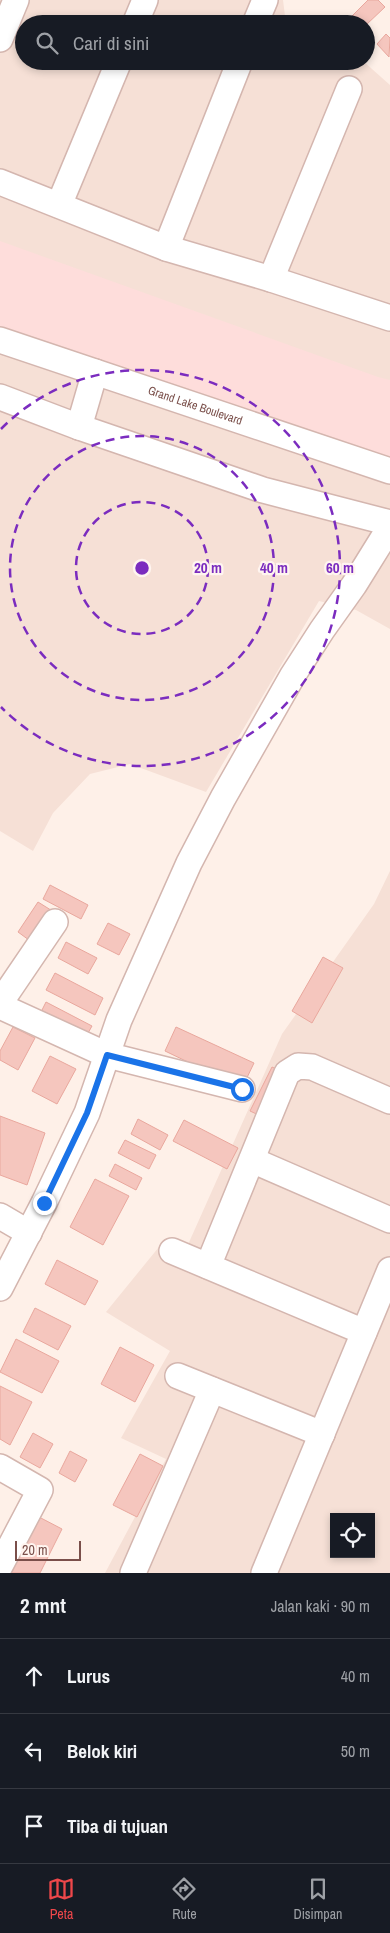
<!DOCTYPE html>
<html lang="id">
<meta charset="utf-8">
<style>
:root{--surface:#171b24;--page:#242831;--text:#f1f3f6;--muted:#9ea1a6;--line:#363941;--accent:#ee474a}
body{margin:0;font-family:"Archivo Narrow",sans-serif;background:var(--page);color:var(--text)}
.controls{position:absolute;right:15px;bottom:15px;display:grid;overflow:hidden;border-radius:0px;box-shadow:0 2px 8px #0003}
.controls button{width:45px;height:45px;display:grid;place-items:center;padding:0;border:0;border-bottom:1px solid var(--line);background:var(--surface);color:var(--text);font:25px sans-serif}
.scale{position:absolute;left:15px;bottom:12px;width:66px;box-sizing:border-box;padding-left:5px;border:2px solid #7a4f4a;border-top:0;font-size:14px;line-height:18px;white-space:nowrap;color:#7a4f4a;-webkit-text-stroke:4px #fff5f0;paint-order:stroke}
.stop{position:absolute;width:15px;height:15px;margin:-11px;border:4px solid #1a73e8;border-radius:50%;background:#fff}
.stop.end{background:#1a73e8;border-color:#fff;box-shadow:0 1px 5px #0008}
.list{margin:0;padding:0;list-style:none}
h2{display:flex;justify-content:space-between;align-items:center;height:65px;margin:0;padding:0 20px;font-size:21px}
h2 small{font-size:16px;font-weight:400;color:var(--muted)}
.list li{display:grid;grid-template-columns:32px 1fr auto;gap:15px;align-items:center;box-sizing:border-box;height:75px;padding:0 20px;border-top:1px solid var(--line)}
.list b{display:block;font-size:19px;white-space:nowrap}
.list em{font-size:16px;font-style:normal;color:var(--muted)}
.icon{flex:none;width:28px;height:28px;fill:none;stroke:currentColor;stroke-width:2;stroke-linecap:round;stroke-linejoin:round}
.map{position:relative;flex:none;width:390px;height:1573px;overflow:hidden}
.search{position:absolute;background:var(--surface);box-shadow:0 2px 8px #0003;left:15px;right:15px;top:15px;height:55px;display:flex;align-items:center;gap:12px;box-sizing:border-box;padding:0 18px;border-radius:28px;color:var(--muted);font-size:19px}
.sheet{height:290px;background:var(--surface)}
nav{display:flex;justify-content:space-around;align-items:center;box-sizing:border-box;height:70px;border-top:1px solid var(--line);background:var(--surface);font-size:14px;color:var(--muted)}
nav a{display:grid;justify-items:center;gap:2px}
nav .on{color:var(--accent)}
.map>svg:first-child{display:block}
.residential{fill:#f6e0d6;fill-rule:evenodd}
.commercial{fill:#fedddb}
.building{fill:#f5c6be;stroke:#e9a79d}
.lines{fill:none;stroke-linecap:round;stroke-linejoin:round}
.minor-casing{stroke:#d4b6af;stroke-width:28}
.minor{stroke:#fff;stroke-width:25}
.route{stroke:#1a73e8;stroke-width:6}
.ring{fill:none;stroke:#7b2cbf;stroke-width:2.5;stroke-dasharray:9 6}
.labels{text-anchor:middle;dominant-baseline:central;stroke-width:4.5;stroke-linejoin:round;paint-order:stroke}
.street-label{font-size:12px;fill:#7a4f4a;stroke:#fff5f0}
.centre{fill:#7b2cbf;stroke:#fff5f0;stroke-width:2.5}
.ring-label{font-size:15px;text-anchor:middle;font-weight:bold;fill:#7b2cbf;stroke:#fff5f0;stroke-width:4.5;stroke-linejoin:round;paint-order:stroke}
</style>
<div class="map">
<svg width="390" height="1573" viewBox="0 0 390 1573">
<rect width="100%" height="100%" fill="#fef0e8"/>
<path class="residential" d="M0,0H283L286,24H24V61H363L390,85V629L356,610L319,601L206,792L130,764L90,774L53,813L33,851L0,831Z
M390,871V1573H105L166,1459L121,1438L170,1351L106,1312L163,1242L186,1249L282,1034L374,904ZM334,1517H371V1554H334Z"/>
<path class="commercial" d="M0,241L378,377L390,380V460L351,452L0,327Z"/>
<path class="building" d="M368,0H378L385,7L366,25V24H352L348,20Z
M386,34L390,38L389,57L377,44Z
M50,885L88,905L81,919L43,899Z
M38,902L54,912L33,943L18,932Z
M108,923L130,934L119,955L97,944Z
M66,942L97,958L88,974L58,958Z
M323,957L343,968L312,1023L292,1011Z
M55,973L103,998L95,1015L46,990Z
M46,1002L92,1026L84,1040L39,1016Z
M13,1027L35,1038L18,1070L0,1060V1051Z
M176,1027L254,1063L242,1088L165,1051Z
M50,1056L76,1069L57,1104L32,1091Z
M272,1067L285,1073L263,1117L250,1111Z
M0,1116L45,1133L27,1185L0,1175Z
M138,1119L168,1135L160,1150L131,1134Z
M184,1120L238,1148L227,1169L173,1141Z
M125,1140L156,1155L149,1169L118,1153Z
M115,1164L142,1178L136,1190L109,1176Z
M95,1179L129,1196L103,1245L70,1227Z
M57,1260L98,1281L85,1305L45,1284Z
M35,1308L71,1326L58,1350L23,1332Z
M16,1339L59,1361L42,1393L0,1372Z
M120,1347L154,1365L135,1402L101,1384Z
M0,1386L32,1402L10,1445L0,1439Z
M33,1433L53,1444L40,1468L20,1457Z
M70,1451L87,1460L75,1482L59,1473Z
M140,1454L163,1466L137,1517L113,1505Z
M39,1517L62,1529L40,1573H10Z"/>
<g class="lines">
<defs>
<g id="minor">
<path d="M135,24L145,0"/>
<path d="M255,24L265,0"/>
<path d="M0,39L16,0"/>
<path d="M0,182L166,248L271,279L390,318"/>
<path d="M59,205L119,61"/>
<path d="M166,248L240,61"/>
<path d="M271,279L349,89"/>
<path id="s1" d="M0,340L390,471"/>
<path d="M0,397L79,427L263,490L390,523"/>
<path d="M79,427L95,372"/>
<path d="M0,1003L55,922"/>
<path d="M0,1006L107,1055L242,1089"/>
<path d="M252,1160L390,1220"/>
<path d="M0,1216L29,1233"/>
<path d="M172,1251L364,1332"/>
<path d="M208,1266L287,1073L298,1066L312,1067L390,1101"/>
<path d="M0,1288L44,1203L87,1113L119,1020L189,863L223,798L293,675L322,630L354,585L390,527"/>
<path d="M178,1376L322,1434"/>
<path d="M0,1467L40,1490L0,1566"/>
<path d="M133,1573L212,1390"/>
<path d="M264,1573L390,1270"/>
</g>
</defs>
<use href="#minor" class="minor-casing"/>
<use href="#minor" class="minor"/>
</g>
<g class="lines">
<path class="route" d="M44,1203L87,1113L107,1055L242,1089"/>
</g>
<g class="ring">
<circle cx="142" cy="568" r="66"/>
<circle cx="142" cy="568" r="132"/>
<path d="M1 429A198 198 0 1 1 1 707"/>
</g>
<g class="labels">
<g class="street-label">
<text stroke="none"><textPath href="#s1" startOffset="206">Grand Lake Boulevard</textPath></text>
</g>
</g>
<circle cx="142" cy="568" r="8" class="centre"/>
<g class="ring-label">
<text x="208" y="573">20 m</text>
<text x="274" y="573">40 m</text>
<text x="340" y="573">60 m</text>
</g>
</svg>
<div class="controls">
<button><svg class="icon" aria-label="locate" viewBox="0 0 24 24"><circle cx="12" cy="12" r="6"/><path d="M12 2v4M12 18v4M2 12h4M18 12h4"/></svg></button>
</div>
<div class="scale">20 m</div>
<div class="stop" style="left:242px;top:1089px"></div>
<div class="stop end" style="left:44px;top:1203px"></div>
<div class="search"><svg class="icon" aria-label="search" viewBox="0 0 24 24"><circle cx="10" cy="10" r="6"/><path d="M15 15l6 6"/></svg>Cari di sini</div>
</div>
<section class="sheet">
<h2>2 mnt<small>Jalan kaki · 90 m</small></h2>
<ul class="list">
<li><svg class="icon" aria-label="ahead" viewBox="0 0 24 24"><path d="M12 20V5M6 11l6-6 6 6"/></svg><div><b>Lurus</b></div><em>40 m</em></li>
<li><svg class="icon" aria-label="left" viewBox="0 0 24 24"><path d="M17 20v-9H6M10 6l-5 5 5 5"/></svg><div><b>Belok kiri</b></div><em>50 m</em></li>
<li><svg class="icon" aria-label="arrive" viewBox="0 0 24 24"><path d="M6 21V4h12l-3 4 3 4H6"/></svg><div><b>Tiba di tujuan</b></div></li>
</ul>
</section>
<nav>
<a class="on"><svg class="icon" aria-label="map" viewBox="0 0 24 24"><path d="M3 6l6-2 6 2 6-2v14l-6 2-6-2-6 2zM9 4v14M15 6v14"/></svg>Peta</a>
<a><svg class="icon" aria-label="directions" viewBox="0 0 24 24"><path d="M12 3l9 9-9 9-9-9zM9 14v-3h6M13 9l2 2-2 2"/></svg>Rute</a>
<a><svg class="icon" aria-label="saved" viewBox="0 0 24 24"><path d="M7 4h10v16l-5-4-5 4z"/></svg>Disimpan</a>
</nav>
